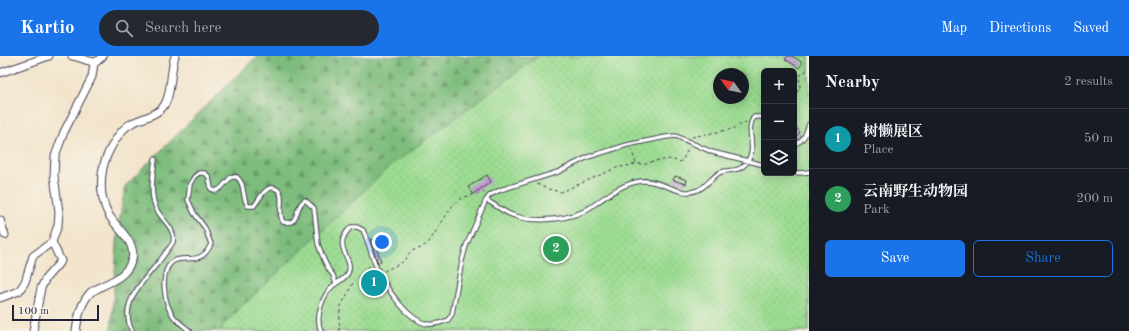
<!DOCTYPE html>
<meta charset="utf-8">
<style>
:root{--surface:#171b24;--page:#242831;--text:#f1f3f6;--muted:#9ea1a6;--line:#363941;--accent:#1a73e8}
body{margin:0;font-family:"Old Standard TT","Noto Serif SC",serif;background:var(--page);color:var(--text)}
.controls{position:absolute;right:12px;top:12px;display:grid;overflow:hidden;border-radius:6px;box-shadow:0 2px 10px #0003}
.controls button{width:36px;height:36px;display:grid;place-items:center;padding:0;border:0;border-bottom:1px solid var(--line);background:var(--surface);color:var(--text);font:20px sans-serif}
.compass{position:absolute;left:713px;top:12px;width:36px;height:36px;border-radius:50%;background:var(--surface);box-shadow:0 2px 10px #0003;rotate:303deg}
.scale{position:absolute;left:12px;bottom:10px;width:87px;box-sizing:border-box;padding-left:4px;border:2px solid #22223b;border-top:0;font-size:11px;line-height:14px;white-space:nowrap;color:#22223b;-webkit-text-stroke:3px #f7f3e8;paint-order:stroke}
.you{position:absolute;left:382px;top:186px;width:14px;height:14px;margin:-10px;border:3px solid #fff;border-radius:50%;background:#1a73e8;box-shadow:0 0 0 6px #1a73e833}
.badge{display:grid;place-items:center;width:26px;height:26px;border-radius:50%;background:var(--accent);color:#fff;font-size:13px;font-weight:700}
.pin{position:absolute;translate:-50% -50%;border:2px solid #fff;box-shadow:0 1px 4px #0006}
.list{margin:0;padding:0;list-style:none}
h2{display:flex;justify-content:space-between;align-items:center;height:52px;margin:0;padding:0 16px;font-size:17px}
h2 small{font-size:13px;font-weight:400;color:var(--muted)}
.list li{display:grid;grid-template-columns:26px 1fr auto;gap:12px;align-items:center;box-sizing:border-box;height:60px;padding:0 16px;border-top:1px solid var(--line)}
.list b{display:block;font-size:15px;white-space:nowrap}
.list p{margin:0;font-size:13px;white-space:nowrap;color:var(--muted)}
.list em{font-size:13px;font-style:normal;color:var(--muted)}
.actions{display:flex;gap:8px;padding:12px 16px}
.actions a{flex:1;padding:9px 0;border:1px solid var(--accent);border-radius:6px;text-align:center;font-size:14px;color:var(--accent)}
.actions .main{background:var(--accent);color:#fff}
.icon{flex:none;width:22px;height:22px;fill:none;stroke:currentColor;stroke-width:2;stroke-linecap:round;stroke-linejoin:round}
.map{position:relative;flex:none;width:809px;height:275px;overflow:hidden}
header{display:flex;align-items:center;gap:24px;box-sizing:border-box;height:56px;padding:0 20px;background:var(--accent);color:#fff}
header strong{font-size:19px}
nav{display:flex;gap:22px;margin-inline-start:auto;font-size:14px}
.search{width:280px;height:36px;background:var(--page);display:flex;align-items:center;gap:10px;box-sizing:border-box;padding:0 14px;border-radius:22px;color:var(--muted);font-size:15px}
main{display:flex}
aside{flex:1;background:var(--surface)}
.map>svg:first-child{display:block}
.forest{fill:url(#forest-firs);stroke:#506f5c;fill-rule:evenodd}
.park{fill:url(#park-dots);stroke:#5f7f66;fill-rule:evenodd}
.building{fill:url(#building-back-hatch)}
.lines{fill:none;stroke-linecap:round;stroke-linejoin:round}
.lane-casing{stroke:#413f51;stroke-width:5.5}
.street-casing{stroke:#413f51;stroke-width:9}
.path{stroke:#413f51;stroke-width:1;stroke-dasharray:3 3;stroke-linecap:butt}
.lane{stroke:#fff;stroke-width:3.5}
.street{stroke:#fff;stroke-width:7}
</style>
<header>
<strong>Kartio</strong>
<div class="search"><svg class="icon" aria-label="search" viewBox="0 0 24 24"><circle cx="10" cy="10" r="6"/><path d="M15 15l6 6"/></svg>Search here</div>
<nav><a>Map</a><a>Directions</a><a>Saved</a></nav>
</header>
<main>
<div class="map">
<svg width="809" height="275" viewBox="0 0 809 275">
<defs>
<pattern id="forest-firs" width="22" height="20" patternUnits="userSpaceOnUse"><rect width="22" height="20" fill="#7dbc7c"/><path d="M5 1l3.5 6h-7zM16 11l3.5 6h-7z" fill="#669867"/></pattern>
<pattern id="park-dots" width="8" height="8" patternUnits="userSpaceOnUse"><rect width="8" height="8" fill="#9cdc92"/><path d="M2 2h.1M6 6h.1" fill="none" stroke="#86bc7f" stroke-width="1.8" stroke-linecap="round"/></pattern>
<pattern id="building-back-hatch" width="6" height="6" patternUnits="userSpaceOnUse"><rect width="6" height="6" fill="#c59dd6"/><path d="M-1 5l2 2M0 0l6 6M5-1l2 2" fill="none" stroke="#a080af"/></pattern>
</defs>
<rect width="100%" height="100%" fill="#f7f3e8"/>
<filter id="ink" filterUnits="userSpaceOnUse"><feTurbulence type="fractalNoise" baseFrequency=".025" numOctaves="2"/><feDisplacementMap in="SourceGraphic" scale="8" xChannelSelector="R" yChannelSelector="G"/><feConvolveMatrix kernelMatrix="1 2 1 2 8 2 1 2 1" color-interpolation-filters="sRGB"/></filter>
<filter id="wash" filterUnits="userSpaceOnUse"><feTurbulence type="fractalNoise" baseFrequency=".012" numOctaves="4" result="noise"/><feDisplacementMap in="SourceGraphic" scale="16" xChannelSelector="R" yChannelSelector="G"/><feGaussianBlur stdDeviation="0.9" result="paint"/><feColorMatrix in="noise" values="0 0 0 0 0 0 0 0 0 0 0 0 0 0 0 0 0 1.4 0 .05"/><feComposite in="paint" operator="in"/></filter>
<g filter="url(#wash)">
<rect width="100%" height="100%" fill="#f3e4cb"/>
<path class="forest" d="M257,0H809V275H111L118,173L125,130ZM764,15H794V117H764ZM719,18H743V42H719Z"/>
<path class="park" d="M539,0H809V275H222L223,269L389,111ZM764,15H794V117H764ZM719,18H743V42H719Z"/>
<g id="blocks">
<path class="building" d="M788,0H792L803,7L799,12L785,3Z
M794,68L800,77L794,82Z
M487,119L491,126L473,138L468,131Z
M675,120L687,124L686,128L673,124Z
M373,183L381,205L378,207L370,184Z
M371,216L384,233L378,238L365,220Z"/>
</g>
</g>
<g filter="url(#ink)">
<use href="#blocks" fill-opacity="0" stroke="#413f51" stroke-width="1"/>
<g class="lines">
<defs>
<path id="lane" d="M794,88C804,86 806,77 809,68
M794,116L799,117L809,116
M486,144C496,149 504,157 515,160C536,167 573,164 591,151C606,140 623,127 642,125C661,123 679,142 698,134C706,131 712,121 719,117C726,113 736,116 742,111C762,95 743,76 754,61H764
M132,275C116,243 151,220 166,196C168,193 172,189 173,186C176,173 162,164 157,154C149,139 153,119 155,103
M190,275C185,271 178,266 174,261C164,249 159,217 172,206C183,197 201,212 211,188L205,172L194,157L188,144L190,128L194,121L199,117H205L209,121L211,133L216,135L221,132L231,121H237C246,129 241,140 248,150H254C259,144 265,130 274,132C288,136 276,156 283,166C301,170 293,151 305,144L314,152L318,188L324,204L329,214L333,219L336,228
M321,275C315,261 322,239 334,229C339,225 345,223 348,217C355,201 330,192 351,171H357L363,174C369,187 372,203 379,217C387,233 408,264 427,268C434,269 441,267 448,264L452,258L462,205L466,190L486,144L490,139L500,134L558,116L588,101L627,89L666,81L676,80L712,96L764,109"/>
<path id="street" d="M72,0C81,1 87,6 96,6L103,0
M0,17L49,0
M0,164L5,179
M0,242L19,235L25,226L33,200L52,186L58,169L59,156L54,120L55,100L64,76L92,21L94,7L96,6
M33,275L41,232L46,222L61,205L52,186
M76,275C78,261 81,246 91,236C94,234 99,232 102,230C115,224 128,218 132,203C137,186 116,172 109,159C101,145 100,127 103,112C106,98 119,73 132,67C142,62 155,60 162,52C172,42 170,14 175,0"/>
</defs>
<use href="#lane" class="lane-casing"/>
<use href="#street" class="street-casing"/>
<path class="path" d="M794,42L800,31L799,20L809,13
M692,81L732,73L746,66
M631,93L636,107
M537,128L548,133L561,136L616,112L636,108H646L654,105L671,103L679,106L682,105L689,91
M372,214L363,219L378,240L385,236
M384,215L403,206L411,195L421,192L429,186L453,149L464,141L485,136
M339,275L340,252L353,227L368,211H372"/>
<use href="#lane" class="lane"/>
<use href="#street" class="street"/>
</g>
</g>
</svg>
<div class="controls">
<button>+</button>
<button>−</button>
<button><svg class="icon" aria-label="layers" viewBox="0 0 24 24"><path d="M12 4l9 5-9 5-9-5zM3 14l9 5 9-5"/></svg></button>
</div>
<svg class="compass" viewBox="-18 -18 36 36"><path d="M0-13l5 13h-10z" fill="#e53935"/><path d="M0 13l5-13h-10z" fill="#9ea1a6"/></svg>
<div class="scale">100 m</div>
<div class="you"></div>
<div class="pin badge" style="left:374px;top:227px;background:#0f9aa8">1</div>
<div class="pin badge" style="left:556px;top:193px;background:#2e9e5b">2</div>
</div>
<aside>
<h2>Nearby<small>2 results</small></h2>
<ul class="list">
<li><span class="badge" style="background:#0f9aa8">1</span><div><b>树懒展区</b><p>Place</p></div><em>50 m</em></li>
<li><span class="badge" style="background:#2e9e5b">2</span><div><b>云南野生动物园</b><p>Park</p></div><em>200 m</em></li>
</ul>
<div class="actions"><a class="main">Save</a><a>Share</a></div>
</aside>
</main>
